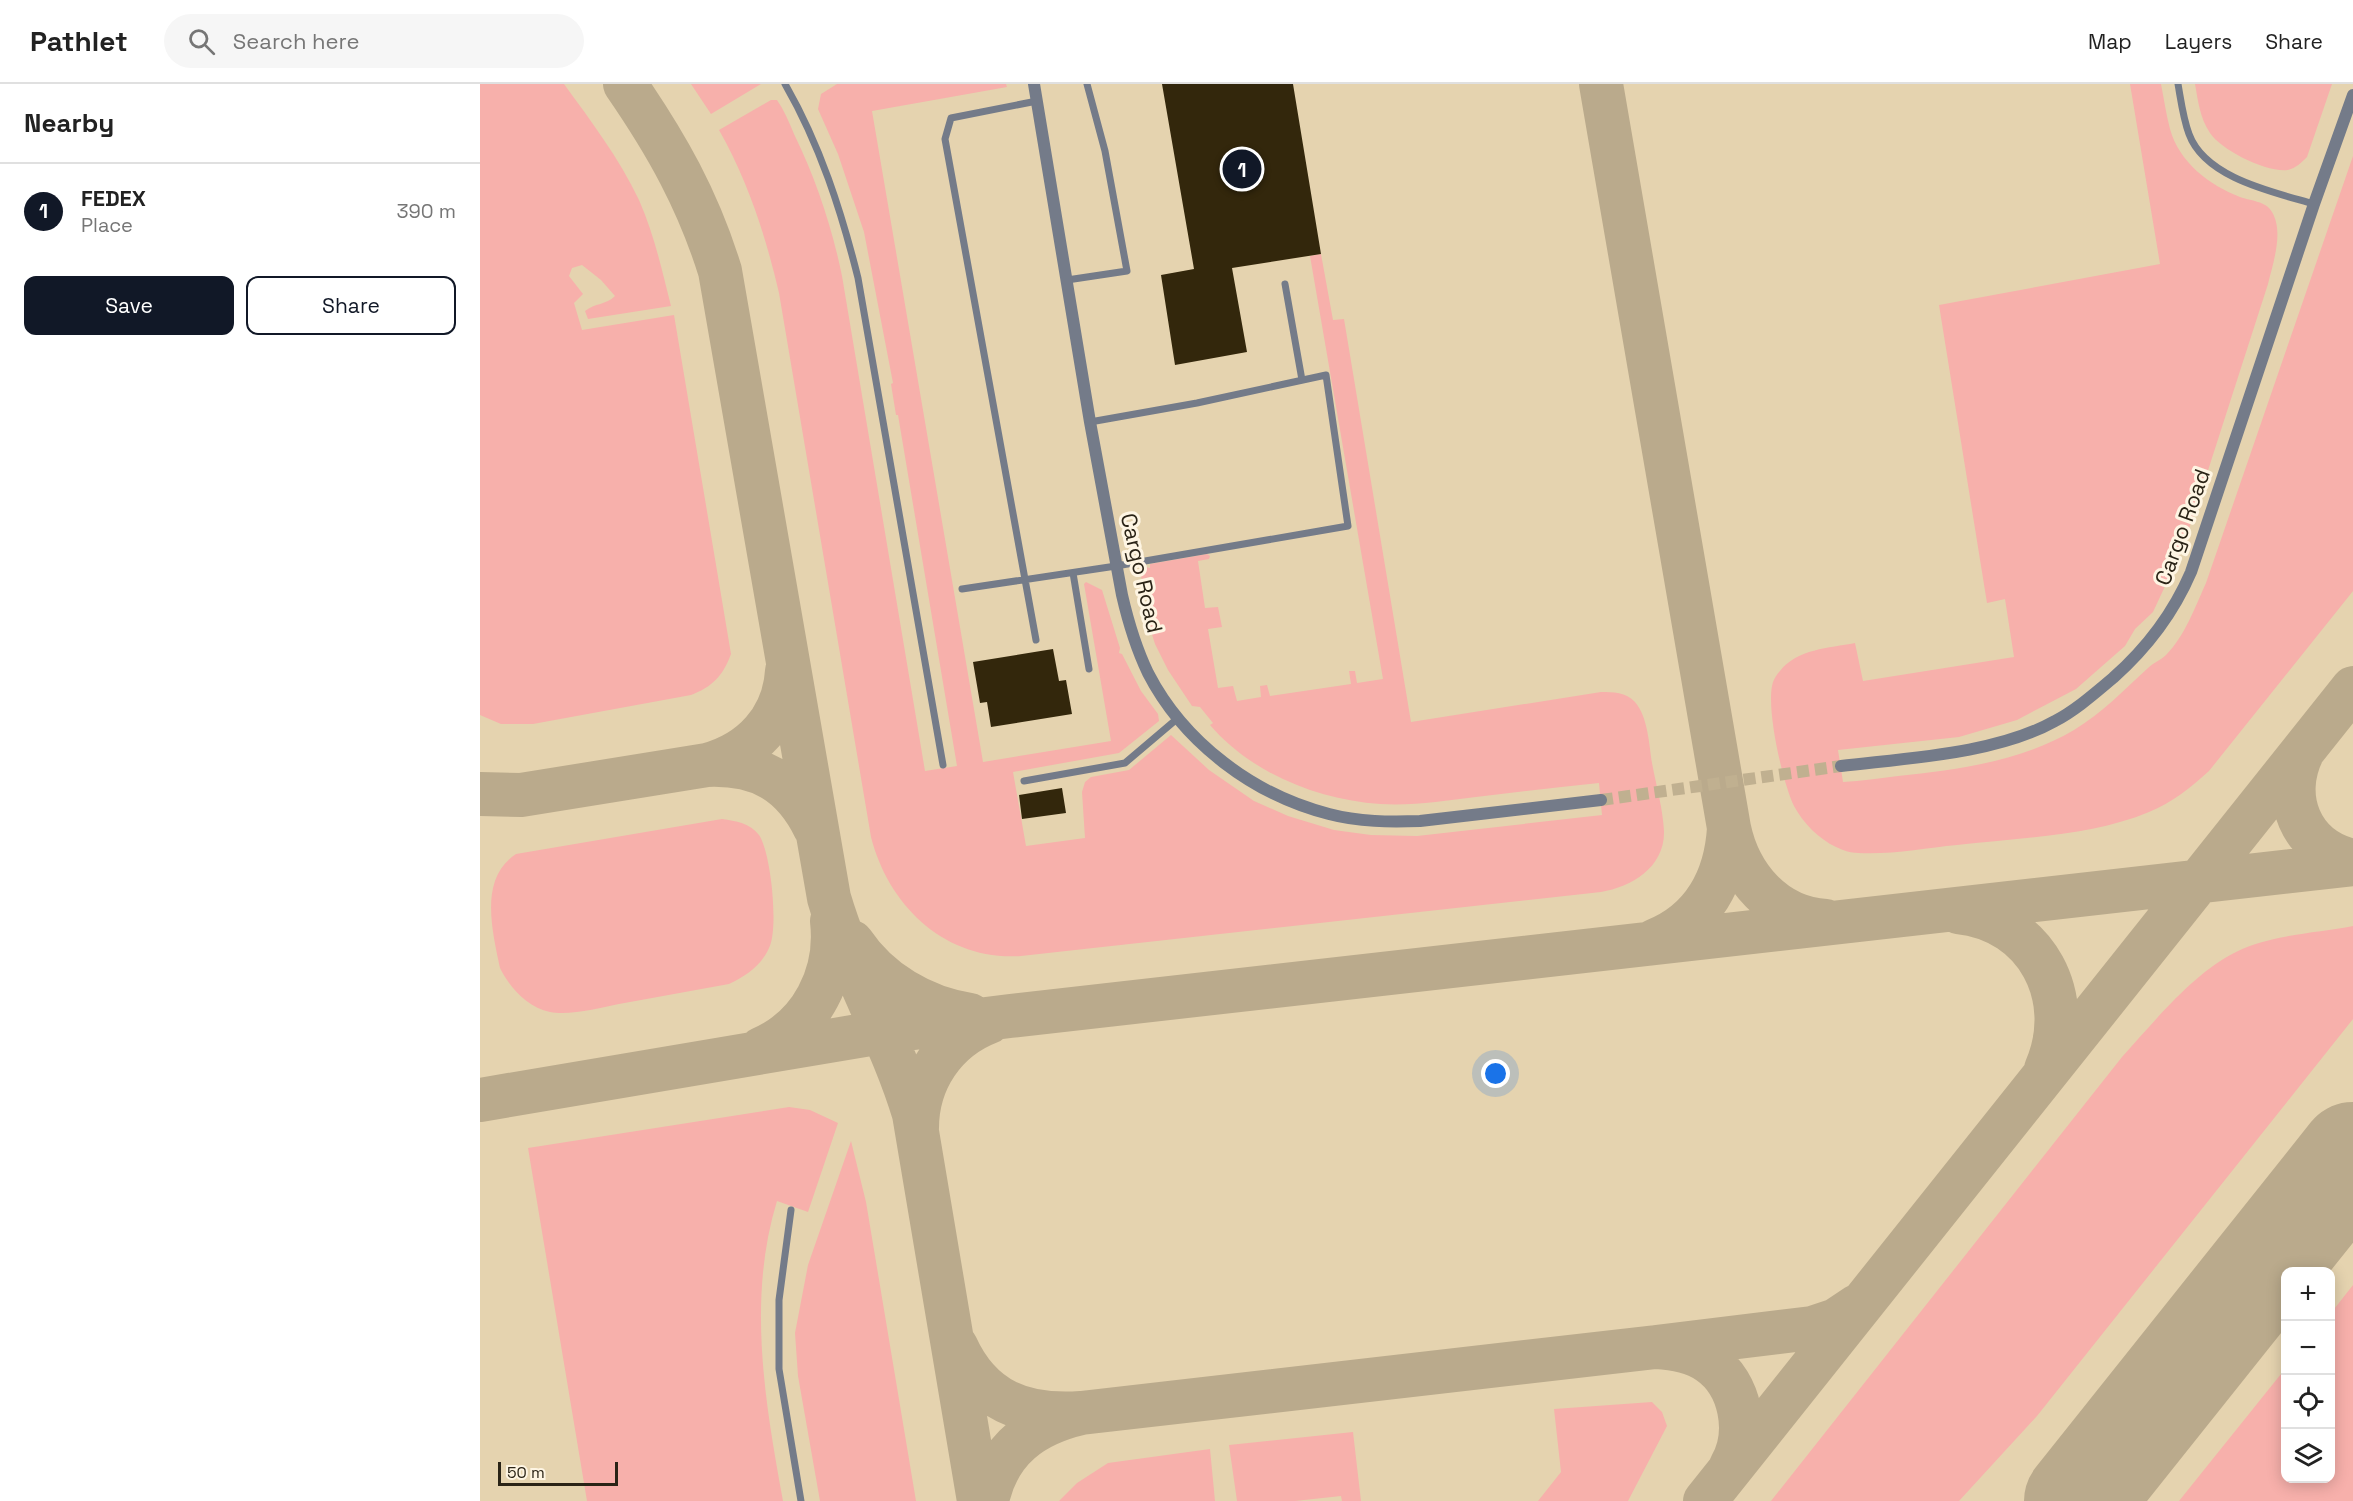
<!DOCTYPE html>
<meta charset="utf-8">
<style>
:root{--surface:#fff;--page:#f6f6f6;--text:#222;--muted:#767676;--line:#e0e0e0;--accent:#111827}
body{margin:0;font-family:"Space Grotesk",sans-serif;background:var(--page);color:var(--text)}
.controls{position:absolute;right:18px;bottom:18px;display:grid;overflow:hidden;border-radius:12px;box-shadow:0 3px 15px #0003}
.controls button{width:54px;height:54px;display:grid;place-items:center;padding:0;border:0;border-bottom:2px solid var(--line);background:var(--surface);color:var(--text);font:30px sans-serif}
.scale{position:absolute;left:18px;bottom:15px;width:120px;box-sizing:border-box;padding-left:6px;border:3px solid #2a2316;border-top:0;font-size:16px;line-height:21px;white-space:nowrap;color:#2a2316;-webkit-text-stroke:4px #fef5e3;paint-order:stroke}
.you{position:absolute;left:1016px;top:990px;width:21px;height:21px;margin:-15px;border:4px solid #fff;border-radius:50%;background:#1a73e8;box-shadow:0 0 0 9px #1a73e833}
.badge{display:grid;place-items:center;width:39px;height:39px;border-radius:50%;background:var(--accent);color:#fff;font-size:20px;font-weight:700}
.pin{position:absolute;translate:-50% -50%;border:3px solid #fff;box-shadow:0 2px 6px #0006}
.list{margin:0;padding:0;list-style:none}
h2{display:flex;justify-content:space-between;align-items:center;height:78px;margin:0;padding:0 24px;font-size:26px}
h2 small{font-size:20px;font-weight:400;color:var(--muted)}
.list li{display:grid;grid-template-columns:39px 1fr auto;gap:18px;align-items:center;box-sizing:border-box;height:96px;padding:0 24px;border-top:2px solid var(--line)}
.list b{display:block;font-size:22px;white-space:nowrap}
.list p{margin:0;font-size:20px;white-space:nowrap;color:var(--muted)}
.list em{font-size:20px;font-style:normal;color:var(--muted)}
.actions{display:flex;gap:12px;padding:18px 24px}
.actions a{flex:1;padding:14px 0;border:2px solid var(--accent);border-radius:12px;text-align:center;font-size:21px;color:var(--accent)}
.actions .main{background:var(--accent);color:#fff}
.icon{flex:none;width:33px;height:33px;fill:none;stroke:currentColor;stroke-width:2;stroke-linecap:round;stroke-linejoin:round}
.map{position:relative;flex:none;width:1873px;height:1417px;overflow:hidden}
header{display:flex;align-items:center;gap:36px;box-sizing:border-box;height:84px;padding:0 30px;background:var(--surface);border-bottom:2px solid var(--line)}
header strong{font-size:28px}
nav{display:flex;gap:33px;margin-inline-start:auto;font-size:21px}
.search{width:420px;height:54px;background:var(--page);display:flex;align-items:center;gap:15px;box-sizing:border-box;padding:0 21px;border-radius:33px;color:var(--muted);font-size:22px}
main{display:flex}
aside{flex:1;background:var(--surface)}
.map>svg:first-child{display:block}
.green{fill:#f7b0ab}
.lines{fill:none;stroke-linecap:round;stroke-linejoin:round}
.taxiway{stroke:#baaa8c;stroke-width:44}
.runway{stroke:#baaa8c;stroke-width:108}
.building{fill:#33270c}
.street-tunnel{stroke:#c0b090;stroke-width:12;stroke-dasharray:12 6;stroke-linecap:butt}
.lane{stroke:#747b89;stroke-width:7}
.street{stroke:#747b89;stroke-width:12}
.labels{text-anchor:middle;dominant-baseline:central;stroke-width:6;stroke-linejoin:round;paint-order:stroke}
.street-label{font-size:22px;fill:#2a2316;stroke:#fef5e3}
</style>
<header>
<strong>Pathlet</strong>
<div class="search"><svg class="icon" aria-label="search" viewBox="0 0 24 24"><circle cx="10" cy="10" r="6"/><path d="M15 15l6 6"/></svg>Search here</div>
<nav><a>Map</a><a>Layers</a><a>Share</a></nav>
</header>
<main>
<aside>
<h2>Nearby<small></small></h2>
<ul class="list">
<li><span class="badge">1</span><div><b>FEDEX</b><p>Place</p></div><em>390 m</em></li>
</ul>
<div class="actions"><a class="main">Save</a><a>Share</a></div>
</aside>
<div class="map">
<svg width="1873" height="1417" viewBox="0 0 1873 1417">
<rect width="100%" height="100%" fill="#e5d3af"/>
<path class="green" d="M0,0H84C111,37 139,74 159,116C174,150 182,186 191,222L108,235L105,227C115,219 126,221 135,212L121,196L102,181L92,184L89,192L103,210L94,219L102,246L194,231L251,570C243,592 232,603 211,611L53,640H21L0,631Z
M211,0H281L231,30Z
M357,0H526L527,3L392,27L503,678L631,657L604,500L606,498L622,506L640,564L639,569L642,570L661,607L678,630L679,637L639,669L533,688L546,762L605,754L602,708L605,698L611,693L649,686L691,651L729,686L774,717L808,732L854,746L891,751L937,752L1122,731L1119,699C1078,703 1037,708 996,713C964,717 932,722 900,720C838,716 771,689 730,641L733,639L720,623L712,622L688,586L675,560L664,525L669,519L664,498L659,490L666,483L670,484V480L727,470L730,472L729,475L718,477L725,524L738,523L742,543L728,545L738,604L753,602L757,617L781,613L780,602L787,601L790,612L871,600L869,587H875L877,599L903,595L830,172L841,170L853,236L864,235L931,638L1121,608C1133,608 1146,608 1155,618C1168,633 1169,660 1172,679C1176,701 1183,725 1184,747C1185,783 1152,803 1121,808L541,872C466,877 409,823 391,753L299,209C286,153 268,97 239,46L291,16H297C304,26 309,38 314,50C336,95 352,143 362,192L445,687L477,682L418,331H416L411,300L413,299L384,148L358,70L338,25L341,10Z
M1650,0H1681C1684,15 1686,30 1690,45C1699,78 1729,101 1760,113C1771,117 1786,117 1792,128C1804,148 1793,179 1788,200L1713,433L1700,470L1673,528L1655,545L1645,562L1596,605L1537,636L1479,653L1358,666L1363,698C1381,697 1400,694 1418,692C1478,686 1541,677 1594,646C1622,629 1644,606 1668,584C1673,579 1681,576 1686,571C1705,552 1715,523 1726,499L1873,72V507L1729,687C1711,703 1692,719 1669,728C1612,752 1538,754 1477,761C1445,764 1410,771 1378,769C1371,769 1362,766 1356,763C1339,755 1323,739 1314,722C1303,700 1285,622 1293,598C1294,595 1297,590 1300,587C1317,565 1349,564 1375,559L1383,597L1534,573L1525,515L1507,519L1459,221L1680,180Z
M1715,0H1852L1827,73C1821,79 1816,84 1808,86C1787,89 1741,66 1730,49C1720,34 1718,17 1715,0Z
M242,735C256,737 270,739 279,751C291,768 299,845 289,864C281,882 266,892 249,900C212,907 176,913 139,920C120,924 89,932 70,928C47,923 30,904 20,884C11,842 0,794 36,770Z
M1873,842V935L1557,1332L1479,1417H1291L1642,973C1674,938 1713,889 1756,868C1789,851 1837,849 1873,842Z
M309,1023L330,1026L358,1039L328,1128L297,1117C267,1215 285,1318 303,1417H107L48,1064Z
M371,1057L386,1118L436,1417H340L318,1292L315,1249L328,1181Z
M1873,1201V1417H1699L1805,1285L1806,1394H1850L1851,1229Z
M1172,1318L1182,1328L1187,1342L1148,1417H1058L1081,1388L1074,1325Z
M873,1348L881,1417H862L861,1412L815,1417H757L749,1361Z
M730,1365L735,1417H579L597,1399L628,1379Z"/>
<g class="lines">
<path class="taxiway" d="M145,0C187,61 218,116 240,187L349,814C371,889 412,956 434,1030L499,1417
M1121,0L1249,744
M307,587C304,635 272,669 227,681C278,679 312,697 335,744
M1823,667C1800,713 1820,765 1873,777
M0,710L41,711L227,681
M1478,828C1557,836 1597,914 1566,985
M1174,857C1223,838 1246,795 1249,744C1259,792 1294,834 1346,837
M372,858C399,898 443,924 490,931
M281,965C332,943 358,890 352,837
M0,1016L402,948L530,932L1873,780
M437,1044C437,996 465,955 509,938
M476,1262C501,1317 544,1333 601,1329C553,1340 518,1365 507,1417
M601,1329L1176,1263
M1251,1382C1270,1349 1261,1300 1229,1278C1213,1267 1195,1264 1176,1263L1332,1244L1356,1236L1377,1222
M1225,1417L1873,604
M1583,1417L1702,1287"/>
<path class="runway" d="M1598,1417L1873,1072"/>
</g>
<path class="building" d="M682,0H813L841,170L752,184L767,268L695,281L681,191L714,185Z
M573,565L579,597L586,596L592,630L511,643L507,618L500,619L493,578Z
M582,704L586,729L542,735L539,711Z"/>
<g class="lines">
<path class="street-tunnel" d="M1121,716L1361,682"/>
<path class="lane" d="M305,0C340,61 361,126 378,194L463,681
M1698,0C1701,17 1703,34 1709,50C1725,94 1793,108 1834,120
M587,196L647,187L625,67L607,0
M805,200L822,296
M593,489L609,585
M482,505L636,482L868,442L846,291L717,319L610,338
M556,556L465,55L471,34L557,17
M544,697L645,679L698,634
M311,1126L299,1216V1285L321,1417"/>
<path class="street" d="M554,0L610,338L642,511C648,537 656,564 668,589C704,659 774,711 849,730C879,738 910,738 940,737L1121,716
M1361,682C1428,674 1516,670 1575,637C1596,626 1615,609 1633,594C1668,563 1693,530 1711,488L1834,120L1873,11"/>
</g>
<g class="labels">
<g class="street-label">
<text transform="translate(1702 443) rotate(-70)">Cargo Road</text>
<text transform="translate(662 489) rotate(77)">Cargo Road</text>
</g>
</g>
</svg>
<div class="controls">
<button>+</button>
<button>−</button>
<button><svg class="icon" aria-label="locate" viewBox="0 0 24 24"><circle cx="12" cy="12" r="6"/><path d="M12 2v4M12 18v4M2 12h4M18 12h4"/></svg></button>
<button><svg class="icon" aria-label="layers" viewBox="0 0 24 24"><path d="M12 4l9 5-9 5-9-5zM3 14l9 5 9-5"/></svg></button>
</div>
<div class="scale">50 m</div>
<div class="you"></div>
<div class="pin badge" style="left:762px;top:85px">1</div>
</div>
</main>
